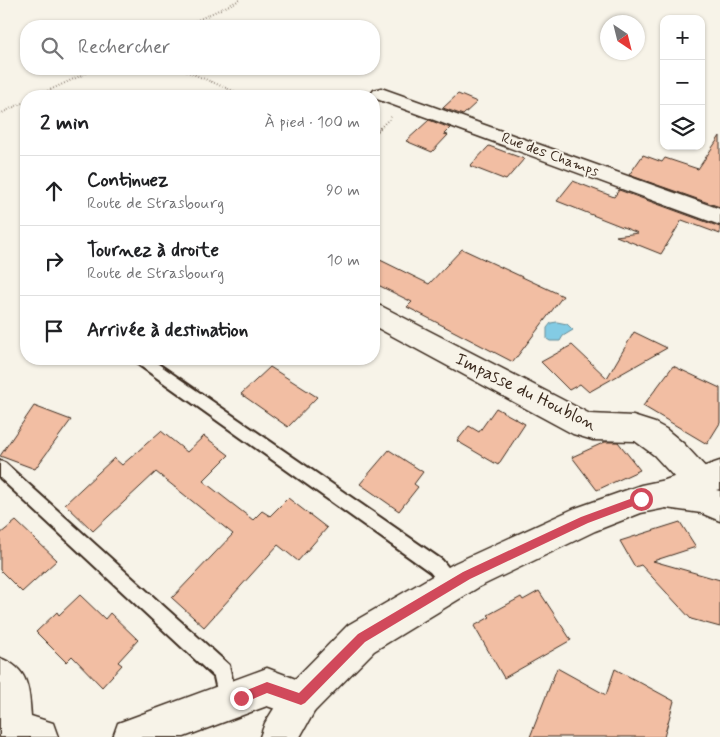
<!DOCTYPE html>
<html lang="fr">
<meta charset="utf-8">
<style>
:root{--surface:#fff;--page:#f6f6f6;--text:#202124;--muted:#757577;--line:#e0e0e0}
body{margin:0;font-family:Mynerve,sans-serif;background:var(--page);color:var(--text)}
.controls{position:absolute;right:15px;top:15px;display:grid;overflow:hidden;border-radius:10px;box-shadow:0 1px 4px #0004}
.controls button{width:45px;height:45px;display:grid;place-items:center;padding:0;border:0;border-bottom:1px solid var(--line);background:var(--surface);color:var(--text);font:25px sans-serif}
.compass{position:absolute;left:600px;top:15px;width:45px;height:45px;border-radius:50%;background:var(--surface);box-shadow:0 1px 4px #0004;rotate:145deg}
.stop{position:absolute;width:15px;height:15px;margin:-11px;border:4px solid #d1495b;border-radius:50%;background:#fff}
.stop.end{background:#d1495b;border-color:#fff;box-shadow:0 1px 5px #0008}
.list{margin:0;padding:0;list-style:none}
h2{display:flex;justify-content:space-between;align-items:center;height:65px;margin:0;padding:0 20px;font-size:21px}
h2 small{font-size:16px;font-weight:400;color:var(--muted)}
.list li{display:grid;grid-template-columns:32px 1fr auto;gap:15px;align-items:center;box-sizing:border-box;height:70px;padding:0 20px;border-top:1px solid var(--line)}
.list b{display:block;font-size:19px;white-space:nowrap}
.list p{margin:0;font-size:16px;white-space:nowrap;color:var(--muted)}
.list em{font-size:16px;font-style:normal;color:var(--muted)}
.icon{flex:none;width:28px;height:28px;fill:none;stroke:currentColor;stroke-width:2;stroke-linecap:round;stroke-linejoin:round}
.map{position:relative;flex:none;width:720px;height:737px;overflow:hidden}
.search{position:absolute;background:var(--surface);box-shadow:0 1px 4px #0004;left:20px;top:20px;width:360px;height:55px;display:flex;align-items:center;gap:12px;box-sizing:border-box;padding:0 18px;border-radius:20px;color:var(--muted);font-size:19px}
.panel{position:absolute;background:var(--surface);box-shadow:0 1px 4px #0004;left:20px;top:90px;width:360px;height:275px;border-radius:20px}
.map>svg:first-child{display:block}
.water{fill:#83cbe4;stroke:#668b95}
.building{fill:#f2bea3;stroke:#3b2a1e}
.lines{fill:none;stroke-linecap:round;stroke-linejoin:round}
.lane-casing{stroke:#3b2a1e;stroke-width:4}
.street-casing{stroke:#3b2a1e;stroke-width:3}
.secondary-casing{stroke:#3b2a1e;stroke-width:3}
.path-far1{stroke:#3b2a1e;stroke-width:2;stroke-dasharray:0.5 2.5;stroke-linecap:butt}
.path{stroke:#3b2a1e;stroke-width:2.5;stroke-dasharray:1 3;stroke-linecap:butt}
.lane{fill:#f7f3e8;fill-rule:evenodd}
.street{fill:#f7f3e8;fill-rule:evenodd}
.secondary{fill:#f7f3e8;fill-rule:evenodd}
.route{fill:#d1495b}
.labels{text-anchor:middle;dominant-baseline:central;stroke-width:4;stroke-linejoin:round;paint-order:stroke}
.far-street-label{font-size:15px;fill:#3b2a1e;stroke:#f7f3e8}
.street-label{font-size:18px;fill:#3b2a1e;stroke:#f7f3e8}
</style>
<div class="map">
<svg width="720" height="737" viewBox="0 0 720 737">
<rect width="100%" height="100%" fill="#f7f3e8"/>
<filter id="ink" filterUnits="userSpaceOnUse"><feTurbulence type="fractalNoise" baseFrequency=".02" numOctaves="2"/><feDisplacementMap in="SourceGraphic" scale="10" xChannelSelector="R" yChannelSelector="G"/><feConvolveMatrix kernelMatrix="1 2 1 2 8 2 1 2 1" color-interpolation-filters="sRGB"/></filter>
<g filter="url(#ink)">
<path class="water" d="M557,322L567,324L573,330L563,336L560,341H550L547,339V328L551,323Z"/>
<path class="building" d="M458,94L477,102L463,115L443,108Z
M429,120L450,128L444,134L448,135L432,152L406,141Z
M720,136V207L629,175L643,155L662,162L665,158L698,169Z
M489,146L524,159L506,180L470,166Z
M573,181L614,197L619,190L720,227V234L682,220L661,254L616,236L638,233L557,201Z
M462,249L563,296L513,362L407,307L412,302L374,283V257L429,284Z
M634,332L667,348L589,392L580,384L569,390L541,362L572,345L607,378Z
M673,366L720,388V423L707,444L643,406Z
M270,367L317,397L288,427L241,394Z
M34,406L71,420L35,469L0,456Z
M496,408L525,424L498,465L457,441L469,426L479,432Z
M161,431L187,452L204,436L229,455L203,481L253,520L262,511L270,516L288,498L327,528L298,561L278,545L204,627L172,598L233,534L156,472L93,531L65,504L114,458L122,465Z
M605,442H618L640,470L597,490L572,457Z
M389,450L423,472L414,484L418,487L399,511L360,484Z
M16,521L57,560L22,592L0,570V534Z
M680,522L696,547L653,561L720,580V627L691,619L641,565L635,567L620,541Z
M539,591L571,640L504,678L474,626L490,617L488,615L521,597L523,600Z
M80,595L105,619L110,613L138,640L118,662L122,665L102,687L72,656L66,662L36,632L57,612L59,615Z
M557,668L606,695L615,669L674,701L664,737H530Z"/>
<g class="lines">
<defs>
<path id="lane" d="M138,359H151L442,560L457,578L460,584L457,590L451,592L445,590L430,572L139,365Z
M0,461L5,463L229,665L237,702L235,709L228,711L221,709L214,677L0,478Z"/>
<path id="street" d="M381,88L720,209V225L374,98L371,94L374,90Z
M374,304L383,307L590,414L633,416L655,423L666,429L684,444L709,471L713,481L709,491L698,495L687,491L654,455L635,441L593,440L573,434L374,326Z
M0,658C29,669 29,688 31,716L53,723L58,737H0Z
M267,668L314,686L320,699L314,712L301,718L267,706L184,737H113L118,723Z"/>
<path id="secondary" d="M720,461V489L716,490L720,491V521L701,513L666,508L641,513L595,531L479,587L374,651L314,712L300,737H260L265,723L288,686L348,625L455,563L573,509L641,485L665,480Z"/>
</defs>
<use href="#lane" class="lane-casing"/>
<use href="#street" class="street-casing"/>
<use href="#secondary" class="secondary-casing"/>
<path class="path-far1" d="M185,26L240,0
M181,69L245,96
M37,96L95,69
M0,114L26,101
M378,130L391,117"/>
<path class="path" d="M374,134L380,128"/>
<use href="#lane" class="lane"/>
<use href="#street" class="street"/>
<use href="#secondary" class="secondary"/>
</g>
</g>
<path class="route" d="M641,495L644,496V502L588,523L470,579L365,642L305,703L301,705L267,693L241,704L237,702L235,698L237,694L267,682L299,693L358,634L463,572L581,517Z"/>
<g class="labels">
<g class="far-street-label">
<text transform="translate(550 155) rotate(20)">Rue des Champs</text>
</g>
<g class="street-label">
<text transform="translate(526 392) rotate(26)">Impasse du Houblon</text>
</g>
</g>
</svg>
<div class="controls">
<button>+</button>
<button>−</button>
<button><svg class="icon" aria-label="layers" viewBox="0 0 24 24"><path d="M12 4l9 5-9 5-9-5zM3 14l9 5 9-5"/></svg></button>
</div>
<svg class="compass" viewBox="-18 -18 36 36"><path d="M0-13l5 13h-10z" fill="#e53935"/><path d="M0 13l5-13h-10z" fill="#757577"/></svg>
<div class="stop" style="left:641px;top:499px"></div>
<div class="stop end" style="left:241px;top:698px"></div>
<div class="search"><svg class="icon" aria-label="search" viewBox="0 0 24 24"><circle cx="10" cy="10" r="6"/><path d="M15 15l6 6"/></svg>Rechercher</div>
<section class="panel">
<h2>2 min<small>À pied · 100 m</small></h2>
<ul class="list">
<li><svg class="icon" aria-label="ahead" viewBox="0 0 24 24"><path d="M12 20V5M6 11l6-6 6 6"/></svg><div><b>Continuez</b><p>Route de Strasbourg</p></div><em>90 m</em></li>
<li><svg class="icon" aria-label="right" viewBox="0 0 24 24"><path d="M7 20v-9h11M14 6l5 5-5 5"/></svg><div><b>Tournez à droite</b><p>Route de Strasbourg</p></div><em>10 m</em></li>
<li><svg class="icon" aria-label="arrive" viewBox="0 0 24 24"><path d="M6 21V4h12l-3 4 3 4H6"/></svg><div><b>Arrivée à destination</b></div></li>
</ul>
</section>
</div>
